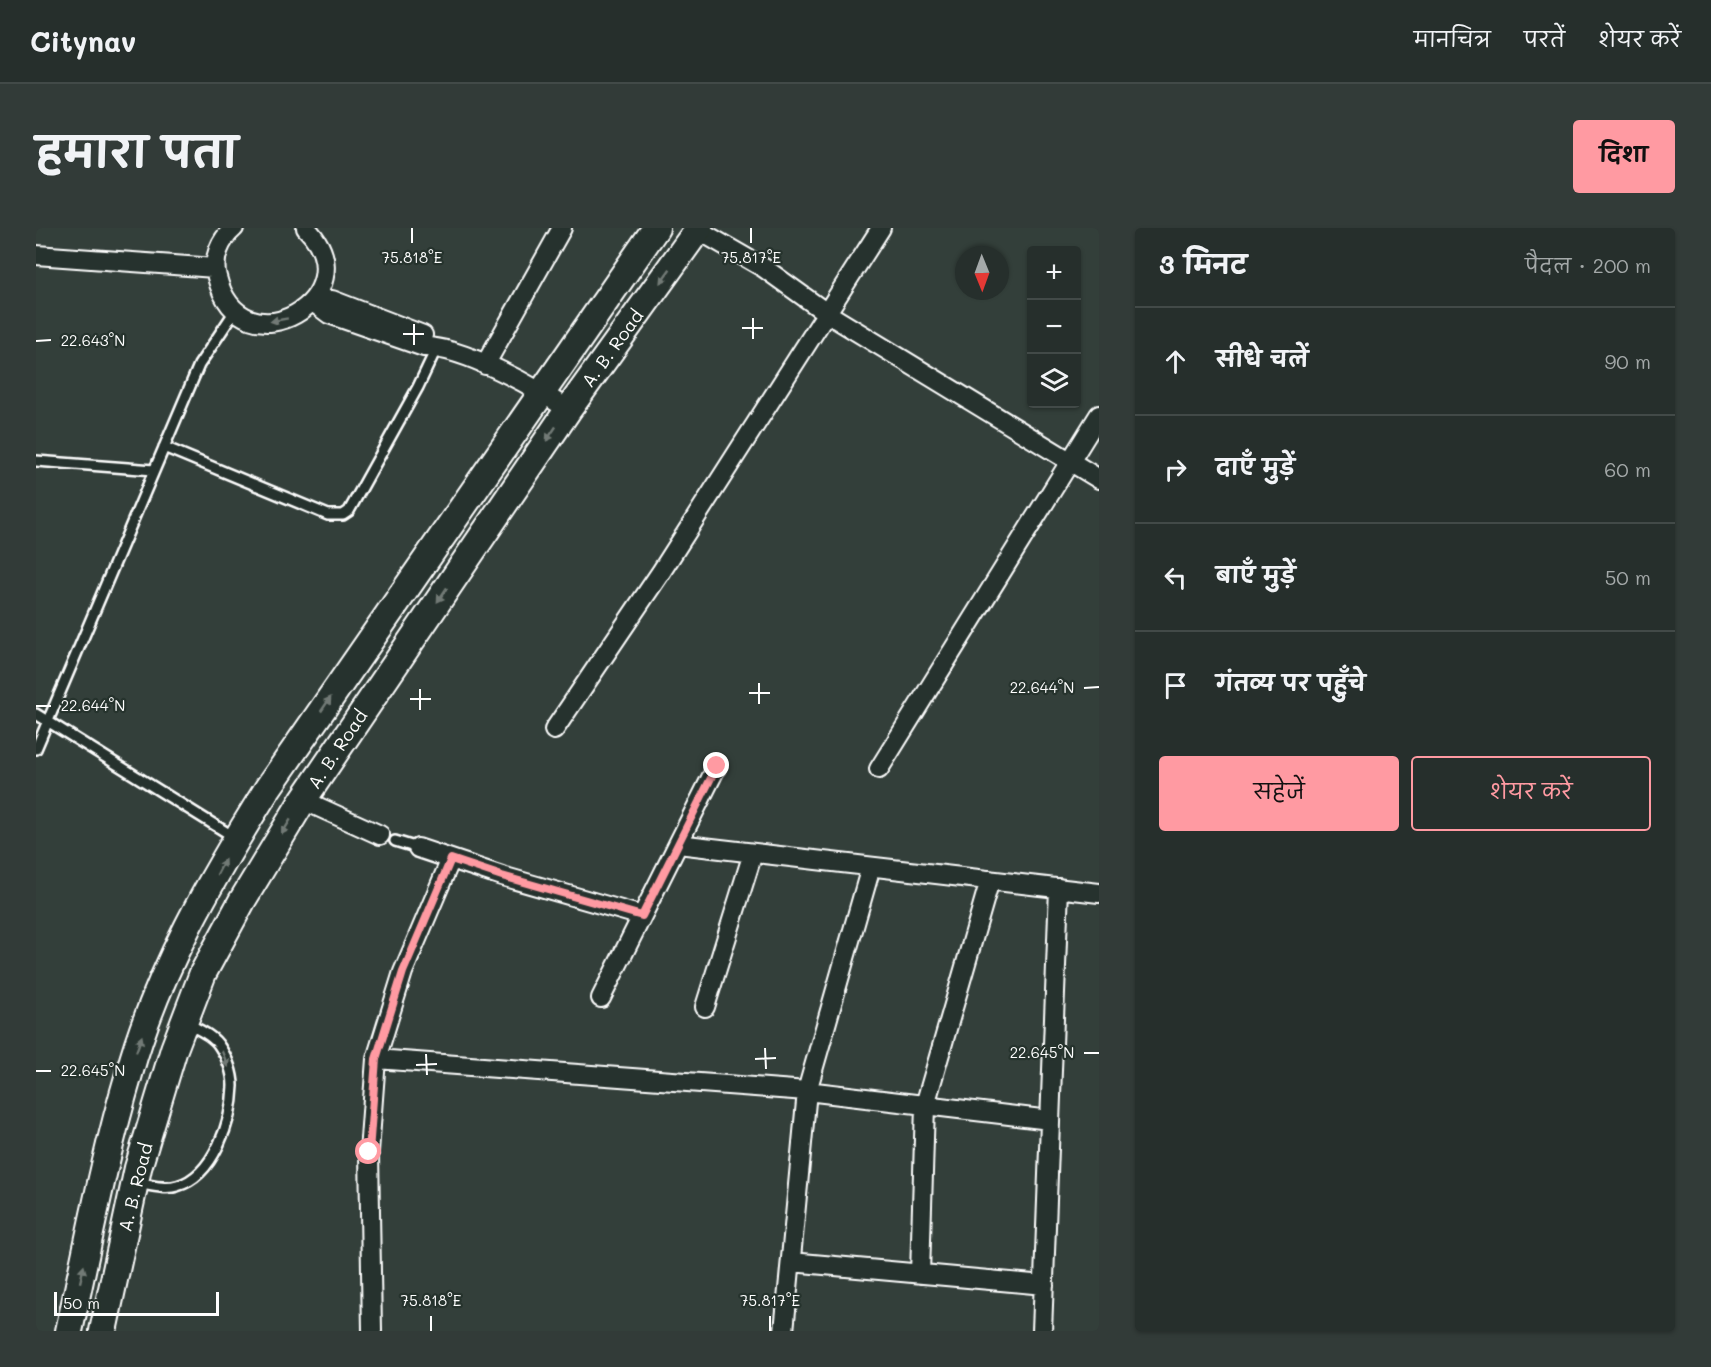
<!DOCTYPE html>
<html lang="hi">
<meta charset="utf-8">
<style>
:root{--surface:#262f2c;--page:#323b38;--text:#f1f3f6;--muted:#a4a9a9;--line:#424a48;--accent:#ff9aa2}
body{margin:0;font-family:Mali,"Playpen Sans Deva",sans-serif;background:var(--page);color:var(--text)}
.controls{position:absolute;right:18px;top:18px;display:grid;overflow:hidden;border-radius:6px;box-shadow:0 2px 4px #0004}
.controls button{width:54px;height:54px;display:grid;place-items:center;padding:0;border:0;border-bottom:2px solid var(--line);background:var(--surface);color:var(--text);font:30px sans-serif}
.compass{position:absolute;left:919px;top:18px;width:54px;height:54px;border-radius:50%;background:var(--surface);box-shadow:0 2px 4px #0004;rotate:179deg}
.scale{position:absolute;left:18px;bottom:15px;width:165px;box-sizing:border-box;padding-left:6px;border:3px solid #fff;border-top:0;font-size:16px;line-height:21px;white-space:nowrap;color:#fff;-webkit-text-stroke:4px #26332d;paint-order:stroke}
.stop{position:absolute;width:18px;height:18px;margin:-14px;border:4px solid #ff9aa2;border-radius:50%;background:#fff}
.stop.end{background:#ff9aa2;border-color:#fff;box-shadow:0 2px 6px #0008}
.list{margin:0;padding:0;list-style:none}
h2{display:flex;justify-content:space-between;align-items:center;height:78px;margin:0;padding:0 24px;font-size:26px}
h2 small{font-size:20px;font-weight:400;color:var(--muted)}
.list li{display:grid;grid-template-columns:39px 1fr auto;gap:18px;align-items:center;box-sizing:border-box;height:108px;padding:0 24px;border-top:2px solid var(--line)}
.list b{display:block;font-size:22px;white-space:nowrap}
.list em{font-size:20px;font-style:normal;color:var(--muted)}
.actions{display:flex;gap:12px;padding:18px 24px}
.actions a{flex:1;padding:14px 0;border:2px solid var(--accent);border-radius:6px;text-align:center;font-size:21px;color:var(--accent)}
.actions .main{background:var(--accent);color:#111}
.icon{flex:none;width:33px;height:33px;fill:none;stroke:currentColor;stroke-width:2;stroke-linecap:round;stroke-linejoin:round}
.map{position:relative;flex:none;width:1063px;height:1103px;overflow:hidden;border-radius:6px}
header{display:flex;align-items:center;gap:36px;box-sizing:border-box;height:84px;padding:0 30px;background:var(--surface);border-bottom:2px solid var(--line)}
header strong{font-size:28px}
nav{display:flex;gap:33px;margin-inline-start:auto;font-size:21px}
.intro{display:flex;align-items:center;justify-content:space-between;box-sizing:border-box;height:144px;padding:0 36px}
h1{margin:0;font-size:42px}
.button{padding:15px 27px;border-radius:6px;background:var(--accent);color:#111;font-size:21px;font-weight:700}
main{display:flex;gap:36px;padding:0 36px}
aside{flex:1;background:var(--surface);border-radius:6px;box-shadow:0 2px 4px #0004}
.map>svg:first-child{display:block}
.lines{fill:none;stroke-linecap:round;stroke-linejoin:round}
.service-casing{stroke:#fff;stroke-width:14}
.minor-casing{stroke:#fff;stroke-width:22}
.secondary-casing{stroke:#fff;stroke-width:30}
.service{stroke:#26332d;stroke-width:9}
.minor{stroke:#26332d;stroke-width:18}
.secondary{stroke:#26332d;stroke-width:26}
.oneway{fill:#727a76}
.route{stroke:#ff9aa2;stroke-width:8}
.ticks{fill:none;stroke:#fff;stroke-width:2}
.labels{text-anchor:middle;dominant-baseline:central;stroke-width:4.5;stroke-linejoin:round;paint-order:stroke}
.street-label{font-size:18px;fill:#fff;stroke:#26332d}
.ticks-label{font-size:15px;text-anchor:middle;fill:#fff;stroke:#26332d;stroke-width:4.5;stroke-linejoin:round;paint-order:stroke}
</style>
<header>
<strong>Citynav</strong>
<nav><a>मानचित्र</a><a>परतें</a><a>शेयर करें</a></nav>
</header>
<div class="intro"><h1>हमारा पता</h1><a class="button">दिशा</a></div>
<main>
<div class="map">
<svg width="1063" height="1103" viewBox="0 0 1063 1103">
<rect width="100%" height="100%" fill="#333f3a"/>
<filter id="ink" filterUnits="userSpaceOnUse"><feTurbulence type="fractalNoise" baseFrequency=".0167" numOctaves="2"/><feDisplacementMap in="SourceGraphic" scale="12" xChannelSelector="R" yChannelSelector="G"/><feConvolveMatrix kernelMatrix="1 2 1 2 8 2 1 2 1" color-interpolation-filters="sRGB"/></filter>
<g filter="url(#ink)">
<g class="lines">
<defs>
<path id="service" d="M128,219L292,287H307L313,283L382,159L401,119
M0,233L118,242
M0,486L198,609
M0,521L163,137L199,83
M359,613L382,620
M100,955C113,957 129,962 141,958C178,948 196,892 197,858C197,845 191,829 184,819C177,807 161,801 150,795"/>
<path id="minor" d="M198,0C184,12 176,31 181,49C205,145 337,68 270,0
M662,2L728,40L792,86L1063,251
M0,27L179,40
M277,74L293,86L388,119C427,119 500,159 532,182
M277,74L296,72L387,107
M449,137L526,0
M518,502L625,344L845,0
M843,541L1063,187
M267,572L344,607
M642,616L1063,665
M382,620L466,648L606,688
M565,770L681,538
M669,779L717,625
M340,831L771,863L1014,892
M755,1034L1008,1057
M884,1046L889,877L954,652
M336,1103L333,924L340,831L367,744L415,631
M748,1103L771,863L835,639
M1006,1103L1023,660"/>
<path id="secondary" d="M33,1103C52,1017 68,930 93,846C121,744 176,649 232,560L620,0
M67,1103L102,940L138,821L167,745L206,673L267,572L532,182L663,0"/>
</defs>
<use href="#service" class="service-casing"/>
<use href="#minor" class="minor-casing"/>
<use href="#secondary" class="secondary-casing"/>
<use href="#service" class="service"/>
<use href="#minor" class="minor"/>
<use href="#secondary" class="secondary"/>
</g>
<defs><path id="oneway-solid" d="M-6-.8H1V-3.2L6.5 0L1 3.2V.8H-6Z" transform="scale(1.5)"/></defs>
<g class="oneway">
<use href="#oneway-solid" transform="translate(629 48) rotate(126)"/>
<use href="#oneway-solid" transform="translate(243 92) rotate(170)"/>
<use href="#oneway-solid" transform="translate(515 206) rotate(124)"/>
<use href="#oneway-solid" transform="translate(406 367) rotate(124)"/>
<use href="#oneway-solid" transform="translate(290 476) rotate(-56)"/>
<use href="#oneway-solid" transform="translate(250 599) rotate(121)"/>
<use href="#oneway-solid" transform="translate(185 639) rotate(-62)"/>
<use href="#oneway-solid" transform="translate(103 816) rotate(-70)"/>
<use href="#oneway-solid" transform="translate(189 831) rotate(68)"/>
<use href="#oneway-solid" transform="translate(46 1046) rotate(-77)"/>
</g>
</g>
<g class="lines" filter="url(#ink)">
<path class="route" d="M333,924L340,831L367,744L415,631L466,648L606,688L681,538"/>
</g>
<path class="ticks" d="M376,0V15M715,0V15M717,90V111M378,96V117M706,100H727M367,106H388M0,113L15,112M723,455V476M1048,460L1063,459M384,461V482M713,465H734M374,471H395M0,478H15M729,820L730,841M1048,825H1063M390,826L391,847M719,831L740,830M380,837L401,836M0,843H15M395,1088V1103M734,1088V1103"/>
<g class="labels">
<g class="street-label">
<text transform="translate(576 120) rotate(-54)">A. B. Road</text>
<text transform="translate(301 521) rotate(-56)">A. B. Road</text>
<text transform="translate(99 959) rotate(-76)">A. B. Road</text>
</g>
</g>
<g class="ticks-label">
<text x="376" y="35">75.818°E</text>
<text x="715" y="35">75.817°E</text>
<text x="57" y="118">22.643°N</text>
<text x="1006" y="465">22.644°N</text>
<text x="57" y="483">22.644°N</text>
<text x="1006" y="830">22.645°N</text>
<text x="57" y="848">22.645°N</text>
<text x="395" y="1078">75.818°E</text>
<text x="734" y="1078">75.817°E</text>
</g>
</svg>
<div class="controls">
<button>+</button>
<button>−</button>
<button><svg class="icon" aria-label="layers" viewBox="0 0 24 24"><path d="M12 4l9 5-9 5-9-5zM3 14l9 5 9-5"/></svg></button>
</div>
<svg class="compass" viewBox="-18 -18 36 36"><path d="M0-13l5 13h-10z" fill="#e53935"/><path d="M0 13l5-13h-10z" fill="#a4a9a9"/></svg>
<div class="scale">50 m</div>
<div class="stop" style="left:333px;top:924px"></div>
<div class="stop end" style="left:681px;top:538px"></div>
</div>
<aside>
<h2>3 मिनट<small>पैदल · 200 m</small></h2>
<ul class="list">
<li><svg class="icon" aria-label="ahead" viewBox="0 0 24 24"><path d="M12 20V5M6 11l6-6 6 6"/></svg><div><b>सीधे चलें</b></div><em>90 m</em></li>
<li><svg class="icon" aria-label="right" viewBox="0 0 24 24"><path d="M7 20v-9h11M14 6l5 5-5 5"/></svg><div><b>दाएँ मुड़ें</b></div><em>60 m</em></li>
<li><svg class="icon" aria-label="left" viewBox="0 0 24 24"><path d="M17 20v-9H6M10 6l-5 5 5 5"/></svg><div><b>बाएँ मुड़ें</b></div><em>50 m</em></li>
<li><svg class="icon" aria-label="arrive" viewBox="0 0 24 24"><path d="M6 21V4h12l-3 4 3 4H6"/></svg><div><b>गंतव्य पर पहुँचे</b></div></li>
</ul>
<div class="actions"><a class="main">सहेजें</a><a>शेयर करें</a></div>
</aside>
</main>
